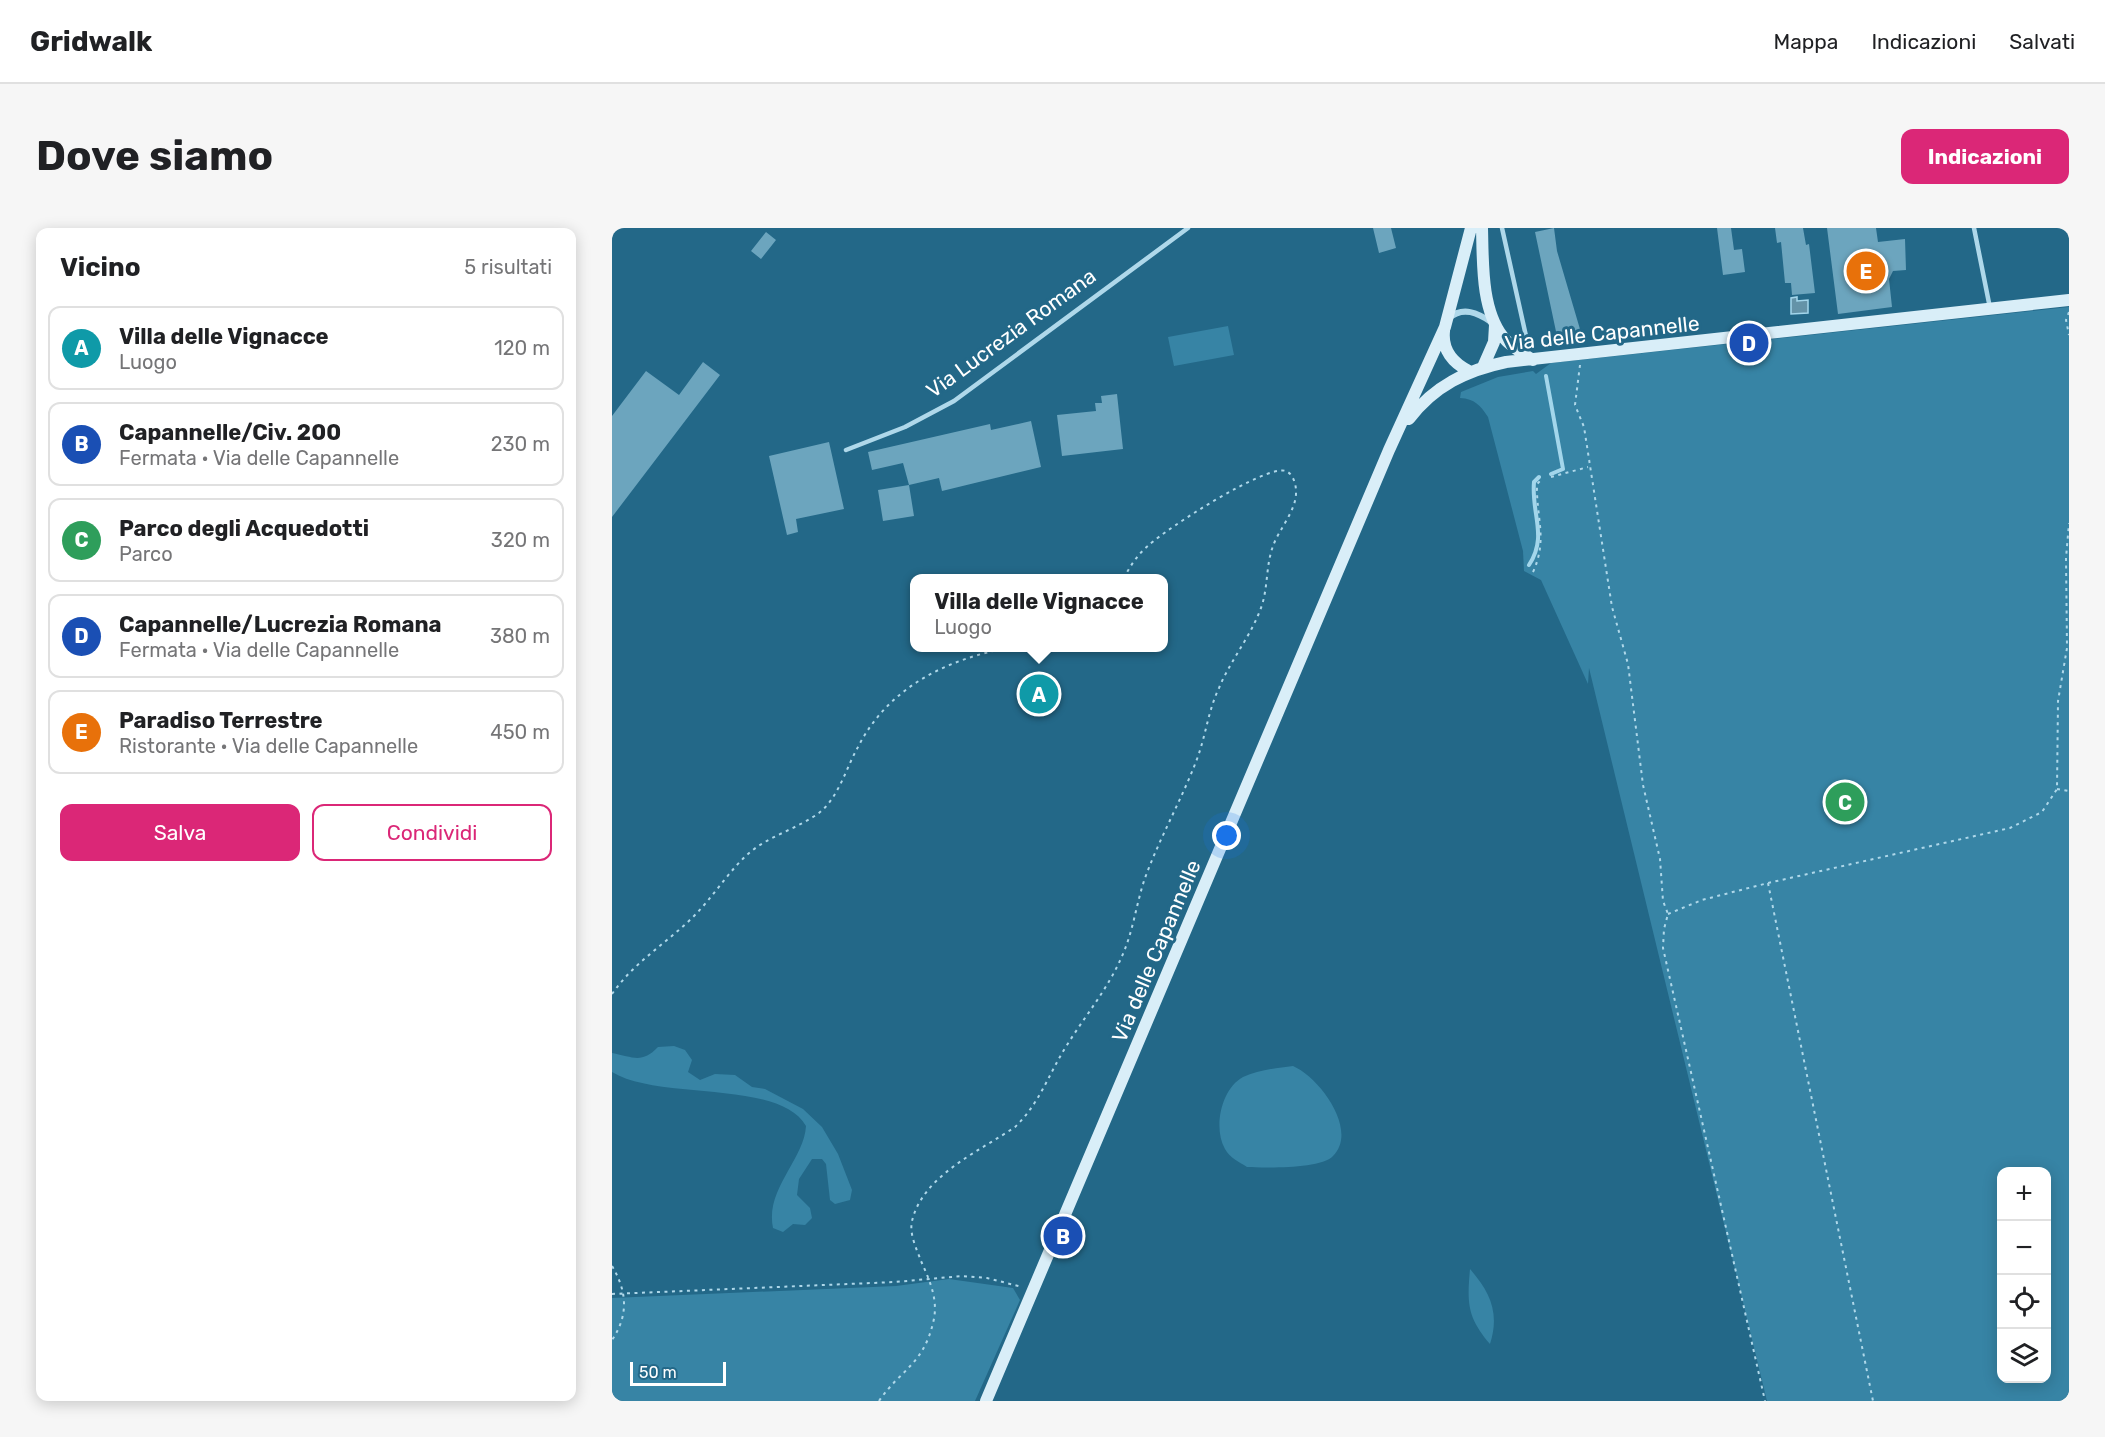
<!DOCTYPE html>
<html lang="it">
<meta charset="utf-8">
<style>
:root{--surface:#fff;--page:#f6f6f6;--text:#202124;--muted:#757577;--line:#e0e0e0;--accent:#db2777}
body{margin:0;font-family:Rubik,sans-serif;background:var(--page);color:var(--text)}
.controls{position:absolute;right:18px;bottom:18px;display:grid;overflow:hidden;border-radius:12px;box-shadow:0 3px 15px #0003}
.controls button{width:54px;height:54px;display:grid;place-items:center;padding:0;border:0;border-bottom:2px solid var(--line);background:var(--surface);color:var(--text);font:30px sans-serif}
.scale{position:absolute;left:18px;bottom:15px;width:96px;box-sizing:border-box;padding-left:6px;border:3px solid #fff;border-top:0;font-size:16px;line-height:21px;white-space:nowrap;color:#fff;-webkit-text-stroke:4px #236888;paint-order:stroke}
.you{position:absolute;left:615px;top:608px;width:21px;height:21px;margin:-15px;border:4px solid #fff;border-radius:50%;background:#1a73e8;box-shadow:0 0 0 9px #1a73e833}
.badge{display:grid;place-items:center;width:39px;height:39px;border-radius:50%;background:var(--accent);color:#fff;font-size:20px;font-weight:700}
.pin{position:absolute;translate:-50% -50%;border:3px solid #fff;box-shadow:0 2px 6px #0006}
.popup{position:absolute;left:298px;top:346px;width:258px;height:78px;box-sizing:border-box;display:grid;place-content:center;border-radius:12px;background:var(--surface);filter:drop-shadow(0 2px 4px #0005);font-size:20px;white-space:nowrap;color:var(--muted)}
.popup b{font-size:22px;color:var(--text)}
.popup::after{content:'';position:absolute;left:50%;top:100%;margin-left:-12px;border:12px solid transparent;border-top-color:var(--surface)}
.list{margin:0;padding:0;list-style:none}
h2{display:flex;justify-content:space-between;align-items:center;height:78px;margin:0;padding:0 24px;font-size:26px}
h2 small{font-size:20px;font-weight:400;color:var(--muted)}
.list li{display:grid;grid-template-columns:39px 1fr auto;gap:18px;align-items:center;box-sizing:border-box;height:84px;margin:0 12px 12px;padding:0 12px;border:2px solid var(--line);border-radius:12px}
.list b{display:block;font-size:22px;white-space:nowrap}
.list p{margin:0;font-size:20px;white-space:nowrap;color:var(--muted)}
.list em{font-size:20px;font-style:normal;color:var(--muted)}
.actions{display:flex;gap:12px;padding:18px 24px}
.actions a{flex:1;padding:14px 0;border:2px solid var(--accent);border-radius:12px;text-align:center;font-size:21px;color:var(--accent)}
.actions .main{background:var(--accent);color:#fff}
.icon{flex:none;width:33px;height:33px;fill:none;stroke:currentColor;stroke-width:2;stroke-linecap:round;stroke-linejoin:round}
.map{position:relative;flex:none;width:1457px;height:1173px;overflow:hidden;border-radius:12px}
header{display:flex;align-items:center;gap:36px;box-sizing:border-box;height:84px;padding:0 30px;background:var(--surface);border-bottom:2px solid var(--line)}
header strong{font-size:28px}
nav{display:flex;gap:33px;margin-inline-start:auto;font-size:21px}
.intro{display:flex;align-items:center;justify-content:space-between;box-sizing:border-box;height:144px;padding:0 36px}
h1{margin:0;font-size:42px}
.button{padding:15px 27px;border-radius:12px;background:var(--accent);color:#fff;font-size:21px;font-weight:700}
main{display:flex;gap:36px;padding:0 36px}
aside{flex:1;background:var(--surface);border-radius:12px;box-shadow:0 3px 15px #0003}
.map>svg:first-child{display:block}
.green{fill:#3784a5;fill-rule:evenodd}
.water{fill:#6493a8;stroke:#a3d6eb;stroke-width:1.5}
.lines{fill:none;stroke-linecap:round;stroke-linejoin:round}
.stream{stroke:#a3d6eb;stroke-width:4}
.building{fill:#6ca5be}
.path{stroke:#afd8ea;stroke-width:2;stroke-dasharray:3 4.5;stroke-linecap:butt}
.lane{stroke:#afd8ea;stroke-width:4.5}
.street{stroke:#afd8ea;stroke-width:6}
.secondary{stroke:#d9eef8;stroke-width:12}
.labels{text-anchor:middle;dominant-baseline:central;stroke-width:6;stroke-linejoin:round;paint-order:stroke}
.street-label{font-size:21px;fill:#fff;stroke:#236888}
</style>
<header>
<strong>Gridwalk</strong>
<nav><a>Mappa</a><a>Indicazioni</a><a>Salvati</a></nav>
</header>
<div class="intro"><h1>Dove siamo</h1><a class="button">Indicazioni</a></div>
<main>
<aside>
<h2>Vicino<small>5 risultati</small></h2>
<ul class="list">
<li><span class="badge" style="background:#0f9aa8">A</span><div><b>Villa delle Vignacce</b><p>Luogo</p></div><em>120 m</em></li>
<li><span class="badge" style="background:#1a4fb4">B</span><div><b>Capannelle/Civ. 200</b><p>Fermata · Via delle Capannelle</p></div><em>230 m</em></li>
<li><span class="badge" style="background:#2e9e5b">C</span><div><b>Parco degli Acquedotti</b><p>Parco</p></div><em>320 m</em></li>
<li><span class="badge" style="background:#1a4fb4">D</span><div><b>Capannelle/Lucrezia Romana</b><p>Fermata · Via delle Capannelle</p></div><em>380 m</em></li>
<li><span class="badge" style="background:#e8710a">E</span><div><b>Paradiso Terrestre</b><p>Ristorante · Via delle Capannelle</p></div><em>450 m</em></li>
</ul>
<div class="actions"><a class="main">Salva</a><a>Condividi</a></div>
</aside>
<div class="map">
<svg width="1457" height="1173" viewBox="0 0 1457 1173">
<rect width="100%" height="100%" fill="#236888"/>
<path class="green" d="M1457,79V1173H1155L977,440L976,456L929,352L912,343L911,323L876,189C868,177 863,171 848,170L849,164L886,149L921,143L924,146L939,135ZM1390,944H1434V1150H1390Z
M616,98L622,127L562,138L556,109Z
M62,818L73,822L80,832L76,844L88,852L103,846L123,847L140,859L153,861L191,881L210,899L226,926L240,962L238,972L223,976L218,972L214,936L210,931H200L187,951L185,967L198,980L200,990L193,997L181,996L171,1004L161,1000C153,961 192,932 194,898C167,851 47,873 0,844V825C21,829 30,836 46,819Z
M681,838C707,849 747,902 721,928C709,941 652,940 635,939C627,934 617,929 613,921C601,900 609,861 631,849C646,842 665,840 681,838Z
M858,1041C878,1064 888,1085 878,1116C855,1089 855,1075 858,1041Z
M337,1051L401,1060L408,1072L363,1173H0V1070L284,1058Z"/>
<path class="water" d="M1185,69V73L1196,72V85L1179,86V70Z"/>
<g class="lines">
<path class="stream" d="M934,148L951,241L939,246
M917,337C936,308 919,286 922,254L927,249"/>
</g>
<path class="building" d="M761,0H779L784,20L767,25Z
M942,0L945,23L970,108L946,113L923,4Z
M1105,0H1119L1122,22L1130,21L1133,44L1111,47Z
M1163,0H1191L1194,17L1197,16L1203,65L1180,67L1179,55H1173L1169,14L1165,15Z
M1215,0H1264L1266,14L1293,11L1294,42L1281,43L1277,51L1280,79L1226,86Z
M154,4L164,12L149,31L139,23Z
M91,134L108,147L0,289V188L34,143L67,167Z
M505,166L511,221L450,228L445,187L484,183L483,175H490L489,168Z
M419,193L429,239L330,263L327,250L297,257L291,235L260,242L256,224L378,196L379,202Z
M217,214L232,281L184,291L186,304L175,307L157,228Z
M297,257L302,288L271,293L266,262Z"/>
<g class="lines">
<path class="path" d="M1457,84L1454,92L1457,107
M968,137L963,177L972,199L1000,379L1016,436L1031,557L1048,631L1051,673L1056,686L1052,701L1051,720L1153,1173
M939,249L976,239
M921,344C936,311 924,290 925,256L929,252
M1445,561L1457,563
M1156,655L1261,1173
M1056,686L1090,672L1156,655L1398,600L1430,584L1445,561L1446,473L1455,420L1454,330L1457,295
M0,766C22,734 55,715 82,688C101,669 116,644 136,626C156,608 185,601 207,585C227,569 234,540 246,519C276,460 333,432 395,420
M0,1038C15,1063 17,1087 0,1112
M0,1066L283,1054L350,1048L375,1050L410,1059
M267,1173C288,1142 311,1137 321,1095C327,1073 318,1053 309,1033C305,1022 297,1006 300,993C311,947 368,923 403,899C428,875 437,845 455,817C475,785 499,757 513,721C522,698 525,673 533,650C548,609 570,571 585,531C594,507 596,483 607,460C619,431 640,407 650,377C656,358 654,337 661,318C667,301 685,282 684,263C684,256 681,246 674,243C654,236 554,301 537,317C526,326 518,338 512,350"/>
<path class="lane" d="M890,0L916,117
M1362,0L1378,80
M234,222L293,199L342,173L576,0"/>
<path class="street" d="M837,90C851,78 866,85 879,94"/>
<path class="secondary" d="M870,0C871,34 869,81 891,109C899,119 910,125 921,132
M832,103C830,122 841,135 857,143
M871,139L882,114L883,97
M797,191C822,158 855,142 894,134L1457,72
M374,1173L777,222L833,99L859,0"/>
</g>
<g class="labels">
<g class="street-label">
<text transform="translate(399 105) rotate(-36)">Via Lucrezia Romana</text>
<text transform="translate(990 105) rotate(-6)">Via delle Capannelle</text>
<text transform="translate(544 723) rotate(-67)">Via delle Capannelle</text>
</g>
</g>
</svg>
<div class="controls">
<button>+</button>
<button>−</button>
<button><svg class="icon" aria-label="locate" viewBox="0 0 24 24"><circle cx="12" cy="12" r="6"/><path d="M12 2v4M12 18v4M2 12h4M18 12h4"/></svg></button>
<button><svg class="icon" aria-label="layers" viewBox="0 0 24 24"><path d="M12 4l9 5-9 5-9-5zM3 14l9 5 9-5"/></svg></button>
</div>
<div class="scale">50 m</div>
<div class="you"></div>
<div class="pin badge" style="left:427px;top:466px;background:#0f9aa8">A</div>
<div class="popup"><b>Villa delle Vignacce</b>Luogo</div>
<div class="pin badge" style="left:451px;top:1008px;background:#1a4fb4">B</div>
<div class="pin badge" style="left:1233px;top:574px;background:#2e9e5b">C</div>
<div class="pin badge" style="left:1137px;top:115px;background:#1a4fb4">D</div>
<div class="pin badge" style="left:1254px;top:43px;background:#e8710a">E</div>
</div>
</main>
